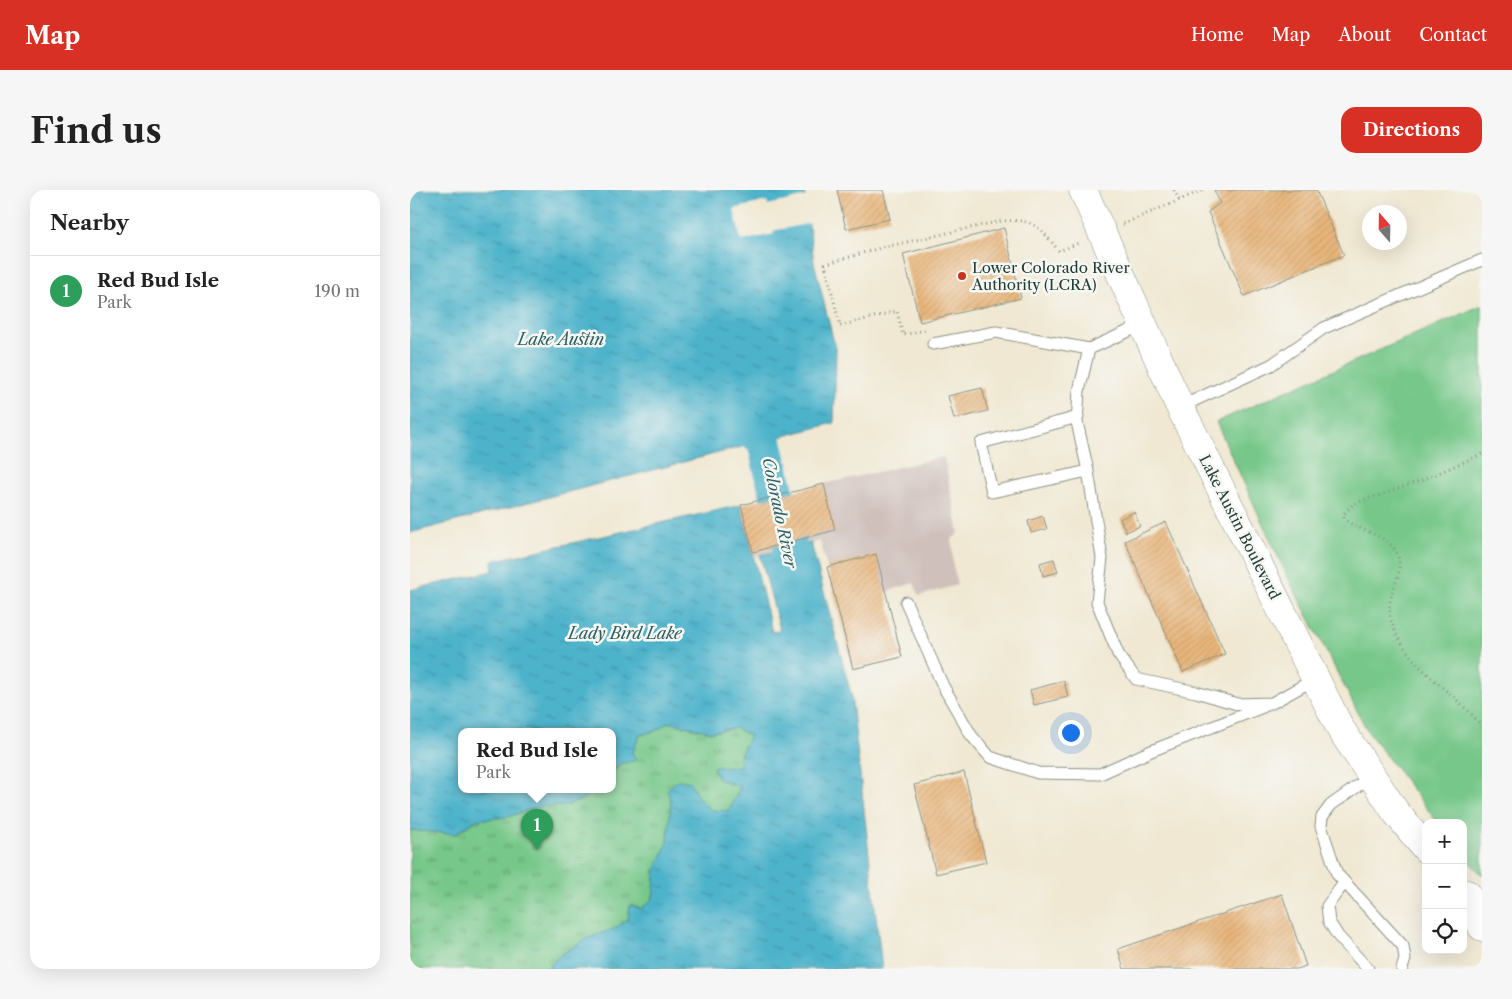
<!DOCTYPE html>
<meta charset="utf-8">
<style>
:root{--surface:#fff;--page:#f6f6f6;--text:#222;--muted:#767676;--line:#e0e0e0;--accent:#d93025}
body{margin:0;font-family:"Libre Caslon Text",serif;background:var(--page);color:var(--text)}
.controls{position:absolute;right:15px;bottom:15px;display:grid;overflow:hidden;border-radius:10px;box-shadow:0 5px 20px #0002}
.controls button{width:45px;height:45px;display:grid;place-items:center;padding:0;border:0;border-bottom:1px solid var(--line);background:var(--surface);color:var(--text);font:25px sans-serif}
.compass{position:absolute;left:952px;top:15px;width:45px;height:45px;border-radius:50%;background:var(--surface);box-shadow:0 5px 20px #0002;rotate:340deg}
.you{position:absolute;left:660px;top:542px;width:18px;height:18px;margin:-12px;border:4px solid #fff;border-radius:50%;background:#1a73e8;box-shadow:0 0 0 8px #1a73e833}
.badge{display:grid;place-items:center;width:32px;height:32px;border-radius:50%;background:var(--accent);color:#fff;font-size:16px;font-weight:700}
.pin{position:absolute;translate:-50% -41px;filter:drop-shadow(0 1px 2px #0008)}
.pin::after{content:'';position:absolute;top:26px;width:18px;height:15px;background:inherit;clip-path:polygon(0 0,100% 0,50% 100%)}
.popup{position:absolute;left:48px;top:538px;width:158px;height:65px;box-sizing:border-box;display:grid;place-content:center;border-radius:10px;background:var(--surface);filter:drop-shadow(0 1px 4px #0005);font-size:16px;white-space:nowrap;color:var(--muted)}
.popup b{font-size:19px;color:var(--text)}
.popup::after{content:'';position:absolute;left:50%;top:100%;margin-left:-10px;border:10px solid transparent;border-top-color:var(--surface)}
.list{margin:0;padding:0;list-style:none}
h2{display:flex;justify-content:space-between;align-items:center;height:65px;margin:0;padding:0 20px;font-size:21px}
h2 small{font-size:16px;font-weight:400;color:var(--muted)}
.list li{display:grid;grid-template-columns:32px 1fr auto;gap:15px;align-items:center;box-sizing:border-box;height:70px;padding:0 20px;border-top:1px solid var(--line)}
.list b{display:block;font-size:19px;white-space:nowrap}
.list p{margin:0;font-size:16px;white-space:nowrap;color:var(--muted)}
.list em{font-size:16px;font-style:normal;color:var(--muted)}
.icon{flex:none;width:28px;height:28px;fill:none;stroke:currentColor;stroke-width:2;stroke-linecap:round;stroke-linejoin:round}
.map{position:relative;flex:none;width:1072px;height:779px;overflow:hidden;border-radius:15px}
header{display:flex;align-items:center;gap:30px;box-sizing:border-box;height:70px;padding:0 25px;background:var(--accent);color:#fff}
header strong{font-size:24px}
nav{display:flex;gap:28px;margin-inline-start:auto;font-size:18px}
.intro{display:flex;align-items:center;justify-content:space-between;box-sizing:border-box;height:120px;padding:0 30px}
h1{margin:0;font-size:35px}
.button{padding:12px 22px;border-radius:15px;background:var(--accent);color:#fff;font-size:18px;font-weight:700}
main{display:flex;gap:30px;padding:0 30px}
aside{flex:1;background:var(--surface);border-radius:15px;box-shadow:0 5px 20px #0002}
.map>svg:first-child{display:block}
.industrial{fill:#cfc0bb}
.grass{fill:#76c789;stroke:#4a825e}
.park{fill:url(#park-tufts);stroke:#4a825e}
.water{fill:url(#water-ripples);stroke:#367880}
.pier{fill:#f0e8d2}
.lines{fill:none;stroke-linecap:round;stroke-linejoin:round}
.river{stroke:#4db3cb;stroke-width:35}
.building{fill:url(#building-hatch)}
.service-casing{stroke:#889283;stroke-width:13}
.tertiary-casing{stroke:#889283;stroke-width:29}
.path{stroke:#889283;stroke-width:3;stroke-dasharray:1 4;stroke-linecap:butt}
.service{stroke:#fff;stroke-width:11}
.tertiary{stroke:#fff;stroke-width:28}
.poi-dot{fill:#c8321e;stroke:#f6f6f2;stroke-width:2}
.labels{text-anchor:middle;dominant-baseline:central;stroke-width:5;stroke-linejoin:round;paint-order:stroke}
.poi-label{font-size:15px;fill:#1f3d34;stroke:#f6f6f2;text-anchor:start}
.street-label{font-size:15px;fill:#1f3d34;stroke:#f6f6f2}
.water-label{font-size:16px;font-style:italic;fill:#2d6061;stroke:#f6f6f2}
</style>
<header>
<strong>Map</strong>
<nav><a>Home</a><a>Map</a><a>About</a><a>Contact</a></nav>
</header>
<div class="intro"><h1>Find us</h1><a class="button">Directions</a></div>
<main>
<aside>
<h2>Nearby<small></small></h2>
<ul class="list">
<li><span class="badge" style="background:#2e9e5b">1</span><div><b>Red Bud Isle</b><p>Park</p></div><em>190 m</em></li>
</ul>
</aside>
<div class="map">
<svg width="1072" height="779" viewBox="0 0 1072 779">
<defs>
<pattern id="park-tufts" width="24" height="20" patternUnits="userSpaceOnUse" patternTransform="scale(1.25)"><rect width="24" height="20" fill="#76c789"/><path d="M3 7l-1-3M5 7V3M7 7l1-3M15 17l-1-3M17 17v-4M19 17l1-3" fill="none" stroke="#60a371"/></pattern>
<pattern id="water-ripples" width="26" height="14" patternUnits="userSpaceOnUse" patternTransform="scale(1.25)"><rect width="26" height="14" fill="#4db3cb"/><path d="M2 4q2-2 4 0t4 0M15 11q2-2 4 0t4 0" fill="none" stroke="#3f93a6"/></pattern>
<pattern id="building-hatch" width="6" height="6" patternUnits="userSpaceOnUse" patternTransform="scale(1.25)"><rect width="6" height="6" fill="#e9b67b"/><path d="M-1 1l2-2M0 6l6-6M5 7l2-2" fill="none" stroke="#c79d6b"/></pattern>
</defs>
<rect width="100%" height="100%" fill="#f6f6f2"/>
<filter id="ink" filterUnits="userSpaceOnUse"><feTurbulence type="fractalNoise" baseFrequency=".02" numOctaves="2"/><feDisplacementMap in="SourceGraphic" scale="10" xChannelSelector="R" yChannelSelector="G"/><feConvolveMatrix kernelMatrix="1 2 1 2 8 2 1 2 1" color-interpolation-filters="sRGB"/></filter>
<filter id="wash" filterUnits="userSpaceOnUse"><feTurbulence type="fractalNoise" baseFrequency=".0096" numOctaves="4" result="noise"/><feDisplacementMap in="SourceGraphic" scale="20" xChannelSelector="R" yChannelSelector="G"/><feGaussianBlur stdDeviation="1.12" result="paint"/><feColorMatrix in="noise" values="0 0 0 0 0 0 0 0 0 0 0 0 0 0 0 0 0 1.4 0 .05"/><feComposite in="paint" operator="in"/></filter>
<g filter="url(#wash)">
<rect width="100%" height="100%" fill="#f0e8d2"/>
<path class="industrial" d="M534,267L549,343L542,349L543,375L547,395L509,406L504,393L475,402L466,364L417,377L410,351L344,367L331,315L414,294Z"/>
<path class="grass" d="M1072,115V685L1053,666V633H1028L958,542L875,382L806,232Z"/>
<path class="park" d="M258,532L301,542L326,538L340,546L329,568L332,577H303L308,589L330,597L319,621L301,620L287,606L279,592L261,611L258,653L246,678L243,709L231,719L221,715L218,729L206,738L176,749L150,765L137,779H0V640L45,644L66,630L97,627L131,616H154L169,611L188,599H202V583L222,563L230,545L248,540Z"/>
<path class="water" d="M0,0H394L404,72L426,161L424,233L0,343Z
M331,315L362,442L370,440L350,365L401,353L441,504L472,779H137L150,765L176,749L205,738L218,729L220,715L231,719L243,709L246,678L258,652L261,611L257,600L268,590L280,592L287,606L301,620L319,621L330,597L308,589L303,577L331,576L329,568L340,546L326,538L301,542L258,532L248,540L230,545L222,563L227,570L209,574L202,583V541H52V599H188L169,611L154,616H131L97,627L66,630L45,644L0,640V400L83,381L82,371Z"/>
<path class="pier" d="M397,6L401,33L363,41L364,44L331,51L324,19L357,11L358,15Z"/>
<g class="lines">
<path class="river" d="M316,223L354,250L381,361L385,406"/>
</g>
<g id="blocks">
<path class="building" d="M427,0H473L480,29L436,39Z
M804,0H906L934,65L834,106L798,22L810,13Z
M594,38L611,108L510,132L493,64Z
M572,198L578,221L544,229L538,206Z
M414,294L425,340L343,362L331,315Z
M724,322L730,336L716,342L710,329Z
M633,326L637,339L621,343L618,331Z
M756,332L815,464L773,482L715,351Z
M466,364L492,467L443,479L417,377Z
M644,369L648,382L633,386L630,373Z
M654,491L658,507L624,515L620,500Z
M554,582L576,672L526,684L504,595Z
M872,704L896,776L887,779H714L708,759Z"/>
</g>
</g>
<g filter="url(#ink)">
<use href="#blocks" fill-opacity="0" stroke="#889283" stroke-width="1"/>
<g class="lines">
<defs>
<path id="service" d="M523,154L586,142L679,159L732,135
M679,159L669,201L667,232L678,281L692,368L687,412L708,464L726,489L786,502L827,514L862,513L905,489
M770,217L861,175L914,138L1072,70
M668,227L571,253L582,302L678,281
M496,412L533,496L561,545L580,567L628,583L690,584L741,561L853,517
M962,586L921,615L912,627L911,636L927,684L993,756L995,769L992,779
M934,693L917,716L919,732L928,746L958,779"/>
<path id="tertiary" d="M673,0L770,217L930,538L985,621L1016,659
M1057,704L1072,737"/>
</defs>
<use href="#service" class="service-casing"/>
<use href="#tertiary" class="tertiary-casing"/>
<path class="path" d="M764,0L769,10
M713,34L793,0
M515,140L493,145L487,121L430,136L415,74L470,58L591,31C625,28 629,37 649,61L671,52
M1072,264L1010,291L943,314L934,324V329C948,340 969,343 981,355C999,374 983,392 980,412C978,426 983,440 991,452C1011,486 1048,505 1072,537"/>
<use href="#service" class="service"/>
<use href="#tertiary" class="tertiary"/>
</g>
</g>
<circle class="poi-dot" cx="552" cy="86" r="5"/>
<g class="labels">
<g class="poi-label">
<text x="562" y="77">Lower Colorado River<tspan x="562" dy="17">Authority (LCRA)</tspan></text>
</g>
<g class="street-label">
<text transform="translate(830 337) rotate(63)">Lake Austin Boulevard</text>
</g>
<g class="water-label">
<text x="151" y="149">Lake Austin</text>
<text transform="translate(370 323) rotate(78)">Colorado River</text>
<text x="215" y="443">Lady Bird Lake</text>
</g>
</g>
</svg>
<div class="controls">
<button>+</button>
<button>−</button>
<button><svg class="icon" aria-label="locate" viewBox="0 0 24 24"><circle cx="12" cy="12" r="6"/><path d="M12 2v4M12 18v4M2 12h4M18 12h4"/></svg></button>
</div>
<svg class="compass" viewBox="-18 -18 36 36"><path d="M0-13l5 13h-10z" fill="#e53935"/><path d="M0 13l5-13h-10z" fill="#767676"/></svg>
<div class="you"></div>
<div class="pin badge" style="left:127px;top:660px;background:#2e9e5b">1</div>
<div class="popup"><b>Red Bud Isle</b>Park</div>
</div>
</main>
